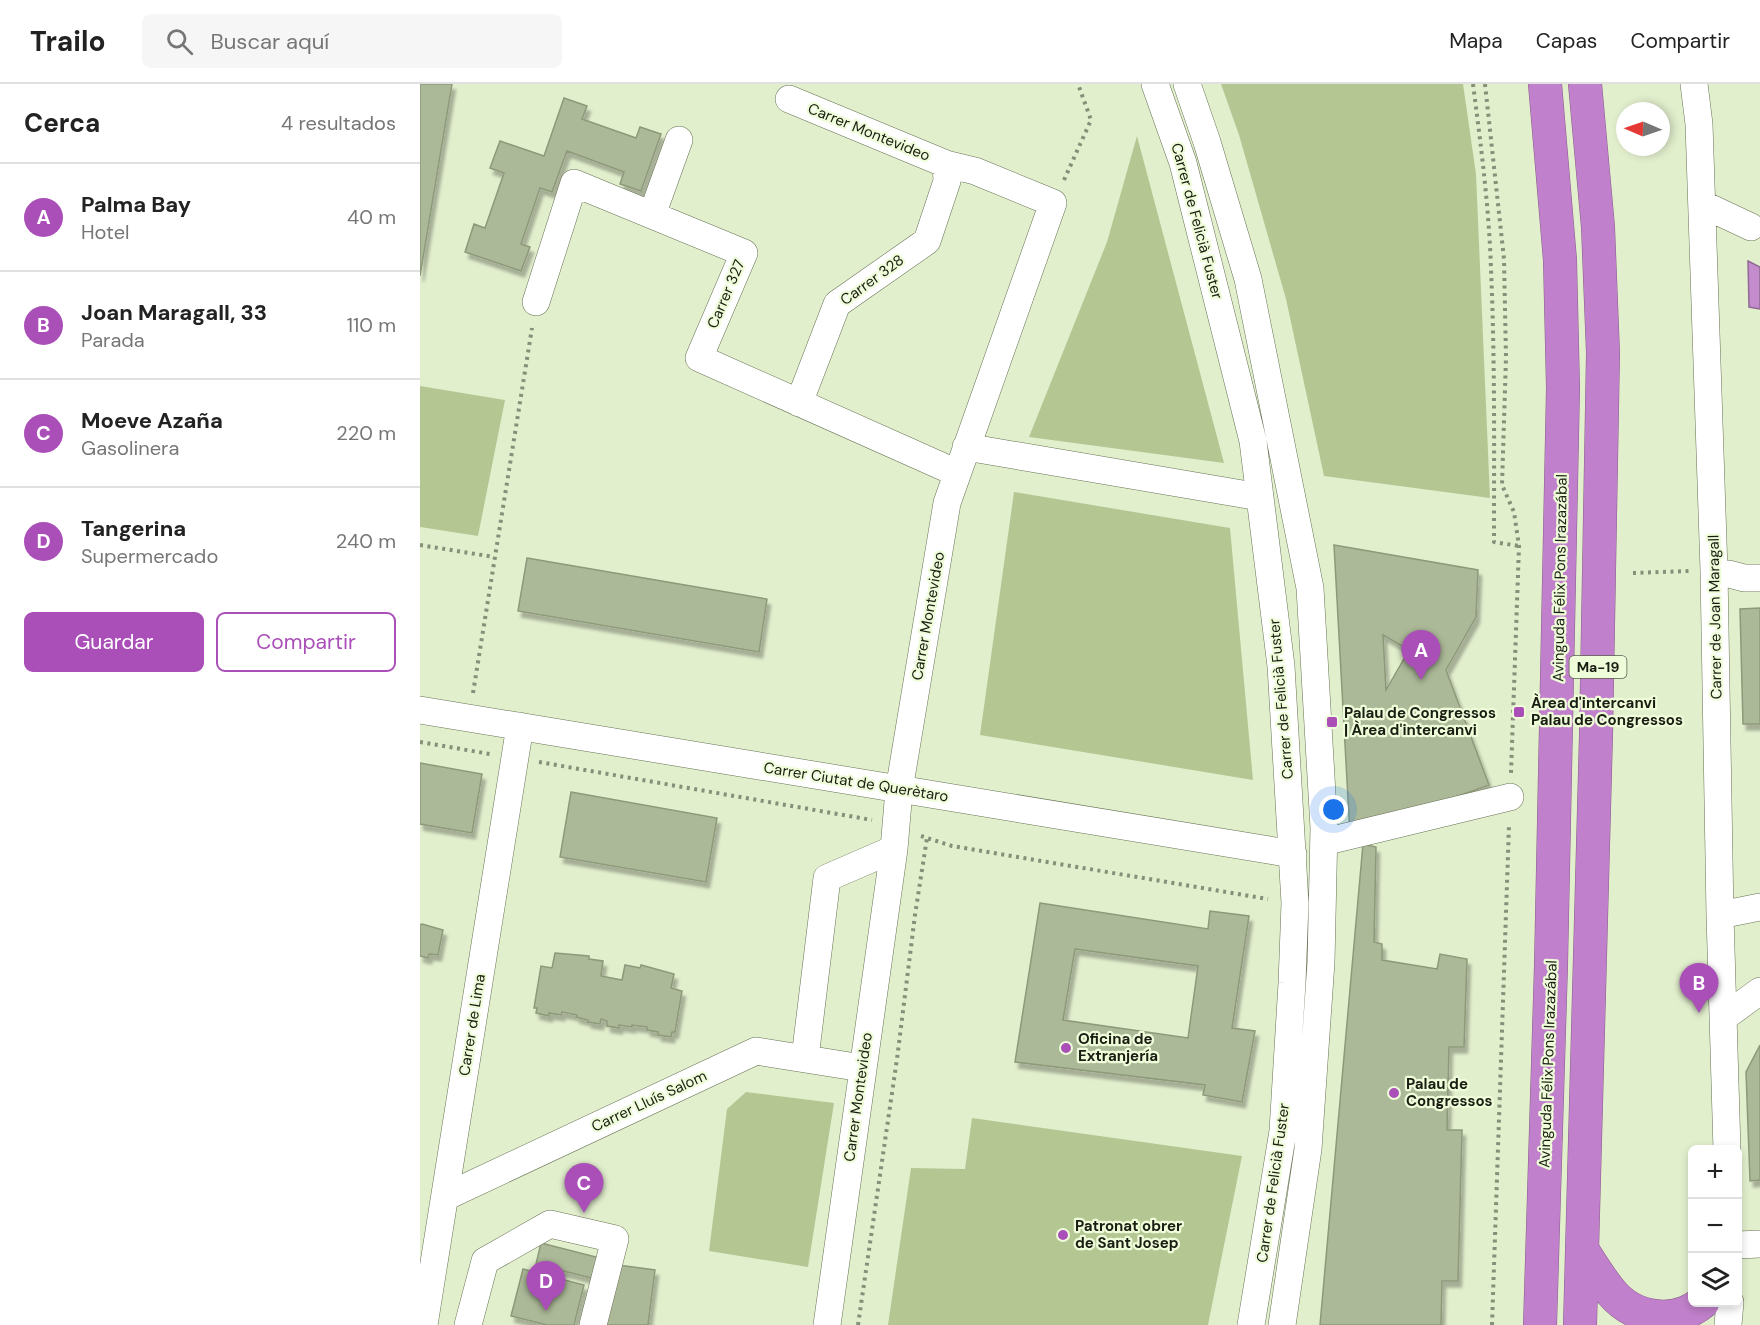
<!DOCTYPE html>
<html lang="es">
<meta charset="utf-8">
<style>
:root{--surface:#fff;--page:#f6f6f6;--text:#222;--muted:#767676;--line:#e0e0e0;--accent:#aa4eb8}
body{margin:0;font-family:"DM Sans",sans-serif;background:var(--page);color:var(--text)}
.controls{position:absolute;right:18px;bottom:18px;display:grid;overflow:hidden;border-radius:9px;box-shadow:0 3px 9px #0003}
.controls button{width:54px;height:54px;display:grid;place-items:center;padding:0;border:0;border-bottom:2px solid var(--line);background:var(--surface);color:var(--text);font:30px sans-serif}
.compass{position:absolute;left:1196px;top:18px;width:54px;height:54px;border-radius:50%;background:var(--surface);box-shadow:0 3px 9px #0003;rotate:272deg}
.you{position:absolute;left:914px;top:726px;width:21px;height:21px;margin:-15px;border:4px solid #fff;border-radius:50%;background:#1a73e8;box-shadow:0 0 0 9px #1a73e833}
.badge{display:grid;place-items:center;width:39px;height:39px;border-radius:50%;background:var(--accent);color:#fff;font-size:20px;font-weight:700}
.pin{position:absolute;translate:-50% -50px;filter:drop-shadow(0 2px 3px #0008)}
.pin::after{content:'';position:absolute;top:32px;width:21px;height:18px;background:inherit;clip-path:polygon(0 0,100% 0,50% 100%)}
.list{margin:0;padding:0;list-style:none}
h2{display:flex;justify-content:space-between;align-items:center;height:78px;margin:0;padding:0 24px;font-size:26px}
h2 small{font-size:20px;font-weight:400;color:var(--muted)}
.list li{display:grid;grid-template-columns:39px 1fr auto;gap:18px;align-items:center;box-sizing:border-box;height:108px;padding:0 24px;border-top:2px solid var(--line)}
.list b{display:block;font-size:22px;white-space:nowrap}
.list p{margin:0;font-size:20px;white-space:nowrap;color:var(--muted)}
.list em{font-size:20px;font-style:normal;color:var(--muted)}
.actions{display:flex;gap:12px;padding:18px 24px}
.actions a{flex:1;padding:14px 0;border:2px solid var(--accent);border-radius:9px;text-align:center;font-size:21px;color:var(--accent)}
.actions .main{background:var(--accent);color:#fff}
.icon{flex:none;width:33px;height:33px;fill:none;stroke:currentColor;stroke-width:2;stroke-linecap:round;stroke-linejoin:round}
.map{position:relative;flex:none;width:1340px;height:1241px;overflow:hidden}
header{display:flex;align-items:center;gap:36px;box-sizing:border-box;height:84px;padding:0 30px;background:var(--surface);border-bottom:2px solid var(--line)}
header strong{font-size:28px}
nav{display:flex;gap:33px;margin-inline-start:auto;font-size:21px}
.search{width:420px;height:54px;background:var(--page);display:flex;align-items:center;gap:15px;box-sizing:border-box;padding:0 21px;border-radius:9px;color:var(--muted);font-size:22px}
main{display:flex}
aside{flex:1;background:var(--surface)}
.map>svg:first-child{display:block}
.green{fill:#b4c793}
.water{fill:#c48bcd;stroke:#916a95;stroke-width:1.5}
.building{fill:#acb998;stroke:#8d997a;stroke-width:1.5;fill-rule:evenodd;filter:url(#shadow)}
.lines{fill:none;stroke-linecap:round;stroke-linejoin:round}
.minor-casing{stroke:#667254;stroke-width:28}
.highway-casing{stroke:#875e8a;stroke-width:34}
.path{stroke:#868f77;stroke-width:4;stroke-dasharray:3 4.5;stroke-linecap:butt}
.minor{stroke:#fff;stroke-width:27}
.highway{stroke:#c180cb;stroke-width:33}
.poi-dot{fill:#aa4eb8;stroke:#effcda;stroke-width:2}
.labels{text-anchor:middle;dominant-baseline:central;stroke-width:4.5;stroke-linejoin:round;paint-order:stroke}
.shield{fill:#effcda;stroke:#5a614e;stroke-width:1.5}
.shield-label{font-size:14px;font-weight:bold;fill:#1a1e12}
.street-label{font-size:15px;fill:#1a1e12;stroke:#effcda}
.poi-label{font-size:15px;font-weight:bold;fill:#1a1e12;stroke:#effcda;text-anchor:start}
</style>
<header>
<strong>Trailo</strong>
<div class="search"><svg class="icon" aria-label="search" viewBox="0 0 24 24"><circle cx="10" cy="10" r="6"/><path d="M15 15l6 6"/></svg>Buscar aquí</div>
<nav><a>Mapa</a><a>Capas</a><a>Compartir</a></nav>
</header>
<main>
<aside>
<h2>Cerca<small>4 resultados</small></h2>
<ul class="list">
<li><span class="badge">A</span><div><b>Palma Bay</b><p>Hotel</p></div><em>40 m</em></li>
<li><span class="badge">B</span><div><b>Joan Maragall, 33</b><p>Parada</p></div><em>110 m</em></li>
<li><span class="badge">C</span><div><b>Moeve Azaña</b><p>Gasolinera</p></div><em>220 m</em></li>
<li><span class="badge">D</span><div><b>Tangerina</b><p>Supermercado</p></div><em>240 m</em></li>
</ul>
<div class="actions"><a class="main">Guardar</a><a>Compartir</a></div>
</aside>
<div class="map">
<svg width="1340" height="1241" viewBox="0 0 1340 1241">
<defs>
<filter id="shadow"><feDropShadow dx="3.5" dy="6" stdDeviation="1.5" flood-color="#0004"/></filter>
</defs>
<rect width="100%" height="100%" fill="#e2efcd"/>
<path class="green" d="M801,0H1043L1056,90L1070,414L904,392L866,215L819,51Z
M717,52L804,379L609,353L687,158Z
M0,302L85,316L58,452L0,443Z
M594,408L810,444L833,696L560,651Z
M326,1008L414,1019L388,1183L289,1167L307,1025Z
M552,1034L822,1072L788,1241H468L491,1084L545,1085Z"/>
<path class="water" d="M1328,177L1340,183V225L1329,223Z"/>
<path class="building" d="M0,0H32L0,192Z
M144,14L167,22L162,35L216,54L220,43L241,50L221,107L200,100L204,88L147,67L132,108L120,104L101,160L110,163L101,187L45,168L54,140L65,144L84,89L70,84L80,57L124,72Z
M914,461L1058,486L1056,533L1026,586L1069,701L930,751ZM963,551L989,566L966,606Z
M107,474L347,515L339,568L98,527Z
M1340,524V640H1323L1320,525Z
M0,679L62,690L52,749L0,740Z
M151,708L297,734L286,798L140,773Z
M943,760L956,763L954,858L962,860V876L1017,885L1020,870L1047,875L1044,963H1029L1027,1046H1042L1038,1197H1022L1021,1241H900Z
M620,819L788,845L790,827L829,832L812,944L835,947L822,1018L783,1011L785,1001L595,978ZM655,865L778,882L768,954L643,936Z
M2,840L23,846L18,871L9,870L8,874L0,872V841Z
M135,869L169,872V875L183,877L181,892L202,896L205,881L220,884L221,881L254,890L251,904L262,907L255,948H252L251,953L238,951V948L227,946V943L212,941V943L199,941V944L187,942V937L181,935L180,940L168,938V936L156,933L157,931L142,928L141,931L129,929V932L116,929L117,924H114L121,882L132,884Z
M1340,961V1096L1330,1097L1326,988Z
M121,1159L180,1174L175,1195L116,1180Z
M198,1181L235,1186L228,1241H181Z
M103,1185L164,1201L154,1241H127L91,1232Z"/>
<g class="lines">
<defs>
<path id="minor" d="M735,0L763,79L833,357L861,582L875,819L872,899L863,1047L831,1241
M767,0L787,58L828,195L890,504L904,744L901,878L888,1065L862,1241
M1274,0L1279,40L1294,487L1300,831L1307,1066
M369,15L526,80L555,87L633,119L527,419L479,706L474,765L407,1241
M1282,120L1331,143
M232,131L259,56
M116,218L154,99L324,169L279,274L537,389
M379,319L417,220L507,157L527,97L526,80
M546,363L840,413
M1309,490L1324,494H1340
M0,626L873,770
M904,758L1090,713
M1300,831L1340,823
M1303,934L1340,907
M385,974L407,794L474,765
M25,1113L336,967L442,984
M1318,1161L1340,1160
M4,1241L100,642
M48,1241L65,1177L130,1140L195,1155L173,1241
M1308,1241L1310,1218"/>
<path id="highway" d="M1163,1167C1172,1181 1181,1196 1192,1209C1215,1236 1256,1241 1283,1218
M1120,1241L1131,881L1143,304L1140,176L1125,0
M1160,1241L1176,651L1183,269L1178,143L1165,0"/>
</defs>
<use href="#minor" class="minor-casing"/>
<use href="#highway" class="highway-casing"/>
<path class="path" d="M1053,0C1061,62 1069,123 1071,185C1075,276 1074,367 1074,458L1099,462
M1065,0L1084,175L1086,273L1082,401L1094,428L1099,462L1091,689
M644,96L671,36L658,0
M0,461L74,473
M1213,489L1269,487
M53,609L112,244
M0,658L70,670
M119,678L452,736
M501,752L532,762L848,815
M438,1241L477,975L495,831L507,754
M1072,1241L1089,741"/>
<use href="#minor" class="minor"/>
<use href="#highway" class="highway"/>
</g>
<g class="poi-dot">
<rect x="1093" y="622" width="12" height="12" rx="3"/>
<rect x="906" y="632" width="12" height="12" rx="3"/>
<circle cx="646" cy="964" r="6"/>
<circle cx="974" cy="1009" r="6"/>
<circle cx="643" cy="1151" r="6"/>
</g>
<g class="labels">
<rect class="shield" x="1149.5" y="572" width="57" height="22" rx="4.5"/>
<g class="shield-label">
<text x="1178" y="583">Ma-19</text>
</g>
<g class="street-label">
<text transform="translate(449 48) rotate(22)">Carrer Montevideo</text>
<text transform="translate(777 137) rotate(75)">Carrer de Felicià Fuster</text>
<text transform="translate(452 196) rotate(-36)">Carrer 328</text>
<text transform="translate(306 210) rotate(-67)">Carrer 327</text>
<text transform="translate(1140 494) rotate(-89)">Avinguda Félix Pons Irazazábal</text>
<text transform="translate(508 532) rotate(-80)">Carrer Montevideo</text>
<text transform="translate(1295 533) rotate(-91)">Carrer de Joan Maragall</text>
<text transform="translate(861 615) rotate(-95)">Carrer de Felicià Fuster</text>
<text transform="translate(436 698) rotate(9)">Carrer Ciutat de Querètaro</text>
<text transform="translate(52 941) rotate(-81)">Carrer de Lima</text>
<text transform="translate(1128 980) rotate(-88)">Avinguda Félix Pons Irazazábal</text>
<text transform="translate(438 1013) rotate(-82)">Carrer Montevideo</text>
<text transform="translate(229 1017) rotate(-25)">Carrer Lluís Salom</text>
<text transform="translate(853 1099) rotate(-82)">Carrer de Felicià Fuster</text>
</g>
<g class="poi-label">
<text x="1111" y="619">Àrea d'intercanvi<tspan x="1111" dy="17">Palau de Congressos</tspan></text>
<text x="924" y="629">Palau de Congressos<tspan x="924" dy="17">| Àrea d'intercanvi</tspan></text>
<text x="658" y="955">Oficina de<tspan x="658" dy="17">Extranjería</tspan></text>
<text x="986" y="1000">Palau de<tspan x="986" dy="17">Congressos</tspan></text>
<text x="655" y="1142">Patronat obrer<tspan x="655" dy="17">de Sant Josep</tspan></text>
</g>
</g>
</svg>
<div class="controls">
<button>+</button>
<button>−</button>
<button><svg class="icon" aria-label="layers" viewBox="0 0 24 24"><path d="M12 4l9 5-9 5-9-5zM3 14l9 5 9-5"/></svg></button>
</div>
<svg class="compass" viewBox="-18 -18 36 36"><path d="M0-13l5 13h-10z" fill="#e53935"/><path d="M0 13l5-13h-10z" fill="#767676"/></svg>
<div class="you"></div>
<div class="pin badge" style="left:1001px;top:596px">A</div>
<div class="pin badge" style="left:1279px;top:929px">B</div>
<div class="pin badge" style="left:164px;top:1129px">C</div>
<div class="pin badge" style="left:126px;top:1227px">D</div>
</div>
</main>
